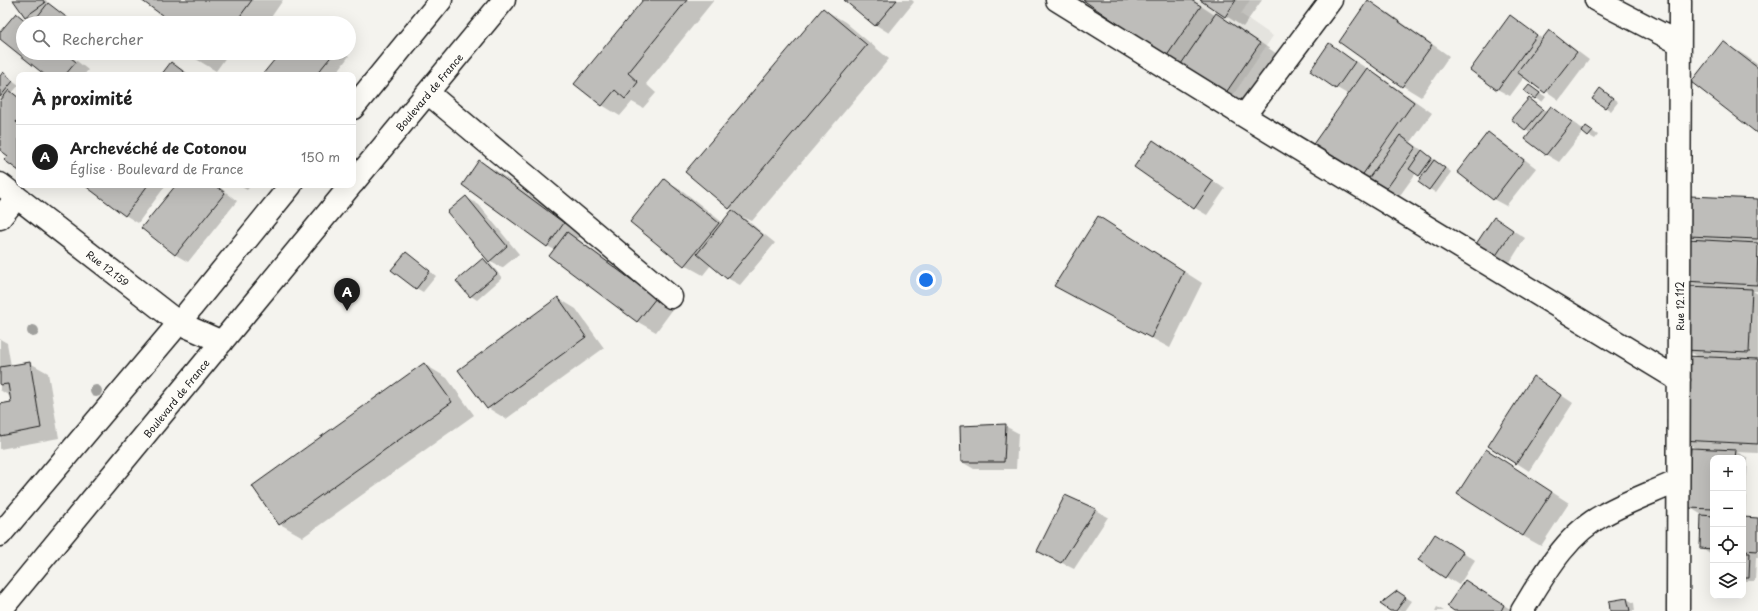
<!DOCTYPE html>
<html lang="fr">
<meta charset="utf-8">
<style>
:root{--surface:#fff;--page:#f2f2f2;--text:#222;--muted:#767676;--line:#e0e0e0;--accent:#1c1c1c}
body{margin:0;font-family:"Playpen Sans",sans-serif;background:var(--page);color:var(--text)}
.controls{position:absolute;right:12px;bottom:12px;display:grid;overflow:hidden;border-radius:8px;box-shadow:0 4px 16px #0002}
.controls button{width:36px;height:36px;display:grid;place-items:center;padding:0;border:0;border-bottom:1px solid var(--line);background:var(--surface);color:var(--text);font:20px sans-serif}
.you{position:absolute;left:926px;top:280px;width:14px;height:14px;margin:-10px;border:3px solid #fff;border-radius:50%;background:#1a73e8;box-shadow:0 0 0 6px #1a73e833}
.badge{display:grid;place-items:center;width:26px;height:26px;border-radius:50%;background:var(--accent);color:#fff;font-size:13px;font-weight:700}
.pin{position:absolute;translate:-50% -33px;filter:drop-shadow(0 1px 2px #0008)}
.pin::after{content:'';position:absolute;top:21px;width:14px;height:12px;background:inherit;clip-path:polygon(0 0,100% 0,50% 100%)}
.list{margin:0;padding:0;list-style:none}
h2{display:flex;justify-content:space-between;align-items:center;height:52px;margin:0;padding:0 16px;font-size:17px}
h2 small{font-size:13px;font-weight:400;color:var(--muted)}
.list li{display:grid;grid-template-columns:26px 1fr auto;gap:12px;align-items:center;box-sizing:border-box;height:64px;padding:0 16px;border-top:1px solid var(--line)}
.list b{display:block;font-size:15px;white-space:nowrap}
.list p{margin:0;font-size:13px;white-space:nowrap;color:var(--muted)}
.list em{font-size:13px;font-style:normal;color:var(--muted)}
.icon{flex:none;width:22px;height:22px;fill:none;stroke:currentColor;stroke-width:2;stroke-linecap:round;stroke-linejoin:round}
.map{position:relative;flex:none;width:1758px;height:611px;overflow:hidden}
.search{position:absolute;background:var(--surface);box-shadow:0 4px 16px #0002;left:16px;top:16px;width:340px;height:44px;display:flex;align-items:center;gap:10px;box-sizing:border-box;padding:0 14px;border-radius:22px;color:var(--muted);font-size:15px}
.panel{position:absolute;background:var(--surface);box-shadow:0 4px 16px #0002;left:16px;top:72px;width:340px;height:116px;border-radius:8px}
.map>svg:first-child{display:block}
.built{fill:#e4e3de}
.shadow{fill:#0003}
.building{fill:#bebdba;stroke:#1c1c1c}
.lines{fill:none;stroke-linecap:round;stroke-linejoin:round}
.minor-casing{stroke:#1c1c1c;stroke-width:25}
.minor{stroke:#fdfcf7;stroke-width:22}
.tree{fill:#a0a09d}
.labels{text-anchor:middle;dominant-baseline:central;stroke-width:4;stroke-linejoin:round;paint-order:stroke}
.street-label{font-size:10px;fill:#1c1c1c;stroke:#fdfcf7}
</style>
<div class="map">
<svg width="1758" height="611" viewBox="0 0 1758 611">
<rect width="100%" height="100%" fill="#f4f3ee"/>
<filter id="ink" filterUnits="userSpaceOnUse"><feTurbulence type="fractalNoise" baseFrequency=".025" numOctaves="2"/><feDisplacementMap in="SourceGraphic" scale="8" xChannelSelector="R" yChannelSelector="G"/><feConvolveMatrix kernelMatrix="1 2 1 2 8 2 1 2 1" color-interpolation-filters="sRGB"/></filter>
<g filter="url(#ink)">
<path class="built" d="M1071,0H1250L1241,14L1273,36L1227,104Z"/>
<path class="shadow" d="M14,0H46L49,5L76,23H39V15L32,20L26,16Z
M143,0H283L267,23H164L168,18Z
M644,0H714L646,84L656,93L643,108L632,102L620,116L602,105Z
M845,0H912L914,2L889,33L876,25Z
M1085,0H1192L1216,16L1217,15L1235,25L1277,54L1242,106Z
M1202,0H1262L1243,27Z
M1368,2L1387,12L1449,56L1421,97L1403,86L1340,42Z
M823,9L845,22L889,59L752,221L743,217L775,243L740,285L727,278L711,265L703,275L685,265L631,222L664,181L683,191L723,223L733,210L729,208Z
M16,15L30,23H23V53H67L88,70L84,75H46L0,38V34Z
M1510,17L1543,39L1549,31L1561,39L1589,60L1559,100L1525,76L1510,96L1497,89Z
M1724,43L1746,56L1758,65V133Z
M1330,45L1385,80L1432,113L1411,142L1451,172L1436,193L1419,182L1423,177L1416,173L1393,205L1364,199L1349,95L1337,88Z
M186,53H229L216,71Z
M281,53H345L349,56L335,75H263Z
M172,63L190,75H163Z
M4,74L19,85L12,93L19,97V170L9,156L0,149V78Z
M1536,90L1546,97L1542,102L1526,91Z
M1606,93L1618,102L1611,111L1605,107Z
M1530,99L1548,112L1552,107L1564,115L1584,130L1592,131L1598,135L1595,139L1583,132L1559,162L1547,155L1527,139L1531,133L1525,129Z
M1488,134L1501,141L1536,168L1506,206L1493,199Z
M1166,149L1225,189L1207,215L1195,208Z
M480,161L498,172L582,234L578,239L673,309L656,332L638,322L550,255L555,250L547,246Z
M86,185H166L138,223L125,215Z
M177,185H217L237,201L188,262L176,255L143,228Z
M238,185H251L247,190Z
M466,197L479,205L519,254L502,268L489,261Z
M1758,200V291H1753L1758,294V453L1737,452L1748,458L1745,518L1758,519V557H1756L1755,581H1743V458H1713V555L1701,547L1702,515L1689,507L1699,450L1682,440L1699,357L1685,349L1696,287L1685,281L1699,241L1689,236Z
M1495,219L1525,238L1505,270L1492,262Z
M1116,228L1202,283L1170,348L1074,296Z
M406,253L436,276L423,292L416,288Z
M483,259L490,263L502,278L477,300L471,296Z
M558,298L576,309L604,348L506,419L488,408Z
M0,339L7,343L11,366L30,363L48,373L59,438L0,449V405L12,403L11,397L0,390Z
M424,364L447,378L474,415L303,537L280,524Z
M1546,385L1573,403L1529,471L1489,445Z
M1005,426L1018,433L1016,469H974L962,462Z
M1504,461L1569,503L1541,546L1523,536Z
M1095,510L1108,517L1074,569L1038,551Z
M1448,542L1475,560L1459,585L1419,560Z
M1465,581L1478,588L1513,611H1456Z
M1397,592L1412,601L1405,611H1391Z
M1627,599L1634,603L1635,611H1611Z
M1437,607L1444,611H1435Z"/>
<path class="building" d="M13,0H43L45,3L25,17Z
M141,0H252L235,23H163L166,18Z
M643,0H687L628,73L638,82L625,99L615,90L602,106L574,84Z
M844,0H897L875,26Z
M1083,0H1191L1201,6L1166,57Z
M1200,0H1236L1225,17Z
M1368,0L1432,45L1402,87L1339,42Z
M48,3L74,23H37L34,21Z
M823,8L867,45L729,209L685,172Z
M16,13L28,23H23V53H65L76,62L65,75H45L0,39V32Z
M1216,13L1260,43L1223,97L1179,67Z
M1510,15L1537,35L1497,90L1470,70Z
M1549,30L1577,52L1545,93L1517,72Z
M1723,41L1758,68V134L1691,82Z
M1329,43L1355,62L1336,89L1310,71Z
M280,53H334L316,75H262Z
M171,62L188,75H161Z
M1367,68L1414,102L1351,191L1304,157Z
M3,72L13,81L0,97V76Z
M1529,85L1540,93L1535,99L1524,91Z
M1600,88L1613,98L1605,108L1592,99Z
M9,90L19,98V117L16,122L19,124V171L4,160L8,156L0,150V101Z
M1529,98L1543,109L1525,130L1511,119Z
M1551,106L1572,122L1546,155L1525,139Z
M1586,126L1593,131L1588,137L1582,132Z
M1488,132L1524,160L1493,200L1457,172Z
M1400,135L1416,147L1380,198L1363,186Z
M1153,140L1213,181L1194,209L1134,167Z
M1422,150L1432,158L1419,176L1409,169Z
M479,160L564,223L547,247L462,185Z
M1434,160L1445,168L1429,190L1418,182Z
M664,179L719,223L684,266L630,222Z
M84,185H148L125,216Z
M176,185H215L225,193L175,255L141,228Z
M466,196L507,246L489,262L447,212Z
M1690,196L1758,199V239L1688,236Z
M732,210L763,235L727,279L697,254Z
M1098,216L1184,271L1151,338L1054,286Z
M1494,217L1513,230L1491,263L1472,250Z
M567,232L656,298L637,322L549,256Z
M1686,239L1758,243L1757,285L1684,281Z
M406,252L430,271L416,289L391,270Z
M483,258L497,274L470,297L456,281Z
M1688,286L1752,289L1749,353L1684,350Z
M558,297L586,337L487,409L458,370Z
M1685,356L1758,359V444L1681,440Z
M30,362L41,428L0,436V404L11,402L8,384L0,385V367Z
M424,363L452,402L279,525L252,486Z
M1533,376L1561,395L1516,464L1488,446Z
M1006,424L1004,462H961L960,426Z
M1691,448L1736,450L1735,458H1713V509L1688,508Z
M1486,449L1552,492L1523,536L1457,494Z
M1065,495L1096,509L1061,563L1037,551Z
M1701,515L1713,516V549L1700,548Z
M1743,517L1758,518V551L1743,550Z
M1435,534L1463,552L1445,578L1418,560Z
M1743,553H1750L1749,578H1743Z
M1465,580L1504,605L1501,611H1454L1447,606Z
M1397,591L1406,597L1396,611H1390L1380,604Z
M1627,598L1630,611H1610L1609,601Z"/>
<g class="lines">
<defs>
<path id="minor" d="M1057,0L1244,116L1679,380
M1596,0L1679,43
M428,93L671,297
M353,108L441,0
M1244,116L1331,0
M353,183L504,0
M0,184L179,323L222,342
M0,218L17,197
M0,535L179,323L291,185
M0,611L351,185
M1522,611C1544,575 1566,534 1605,514C1628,501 1654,492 1678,481
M1678,611L1680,0"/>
</defs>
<use href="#minor" class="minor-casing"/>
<use href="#minor" class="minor"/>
</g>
<g class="tree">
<circle cx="33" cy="331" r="6"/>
<circle cx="96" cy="391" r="6"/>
</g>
</g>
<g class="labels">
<g class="street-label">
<text transform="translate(429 92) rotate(-50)">Boulevard de France</text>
<text transform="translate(108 268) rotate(38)">Rue 12.159</text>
<text transform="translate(1679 306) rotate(-90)">Rue 12.112</text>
<text transform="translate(176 398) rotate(-51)">Boulevard de France</text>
</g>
</g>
</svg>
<div class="controls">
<button>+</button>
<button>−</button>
<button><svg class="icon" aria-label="locate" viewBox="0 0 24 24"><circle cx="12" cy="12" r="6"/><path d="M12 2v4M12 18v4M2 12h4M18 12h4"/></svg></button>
<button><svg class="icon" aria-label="layers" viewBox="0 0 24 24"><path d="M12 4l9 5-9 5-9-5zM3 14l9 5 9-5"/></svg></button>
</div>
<div class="you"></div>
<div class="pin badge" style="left:347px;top:311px">A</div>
<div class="search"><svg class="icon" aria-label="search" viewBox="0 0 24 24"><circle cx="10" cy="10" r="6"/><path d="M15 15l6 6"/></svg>Rechercher</div>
<section class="panel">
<h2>À proximité<small></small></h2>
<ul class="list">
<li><span class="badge">A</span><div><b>Archevéché de Cotonou</b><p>Église · Boulevard de France</p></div><em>150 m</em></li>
</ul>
</section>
</div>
